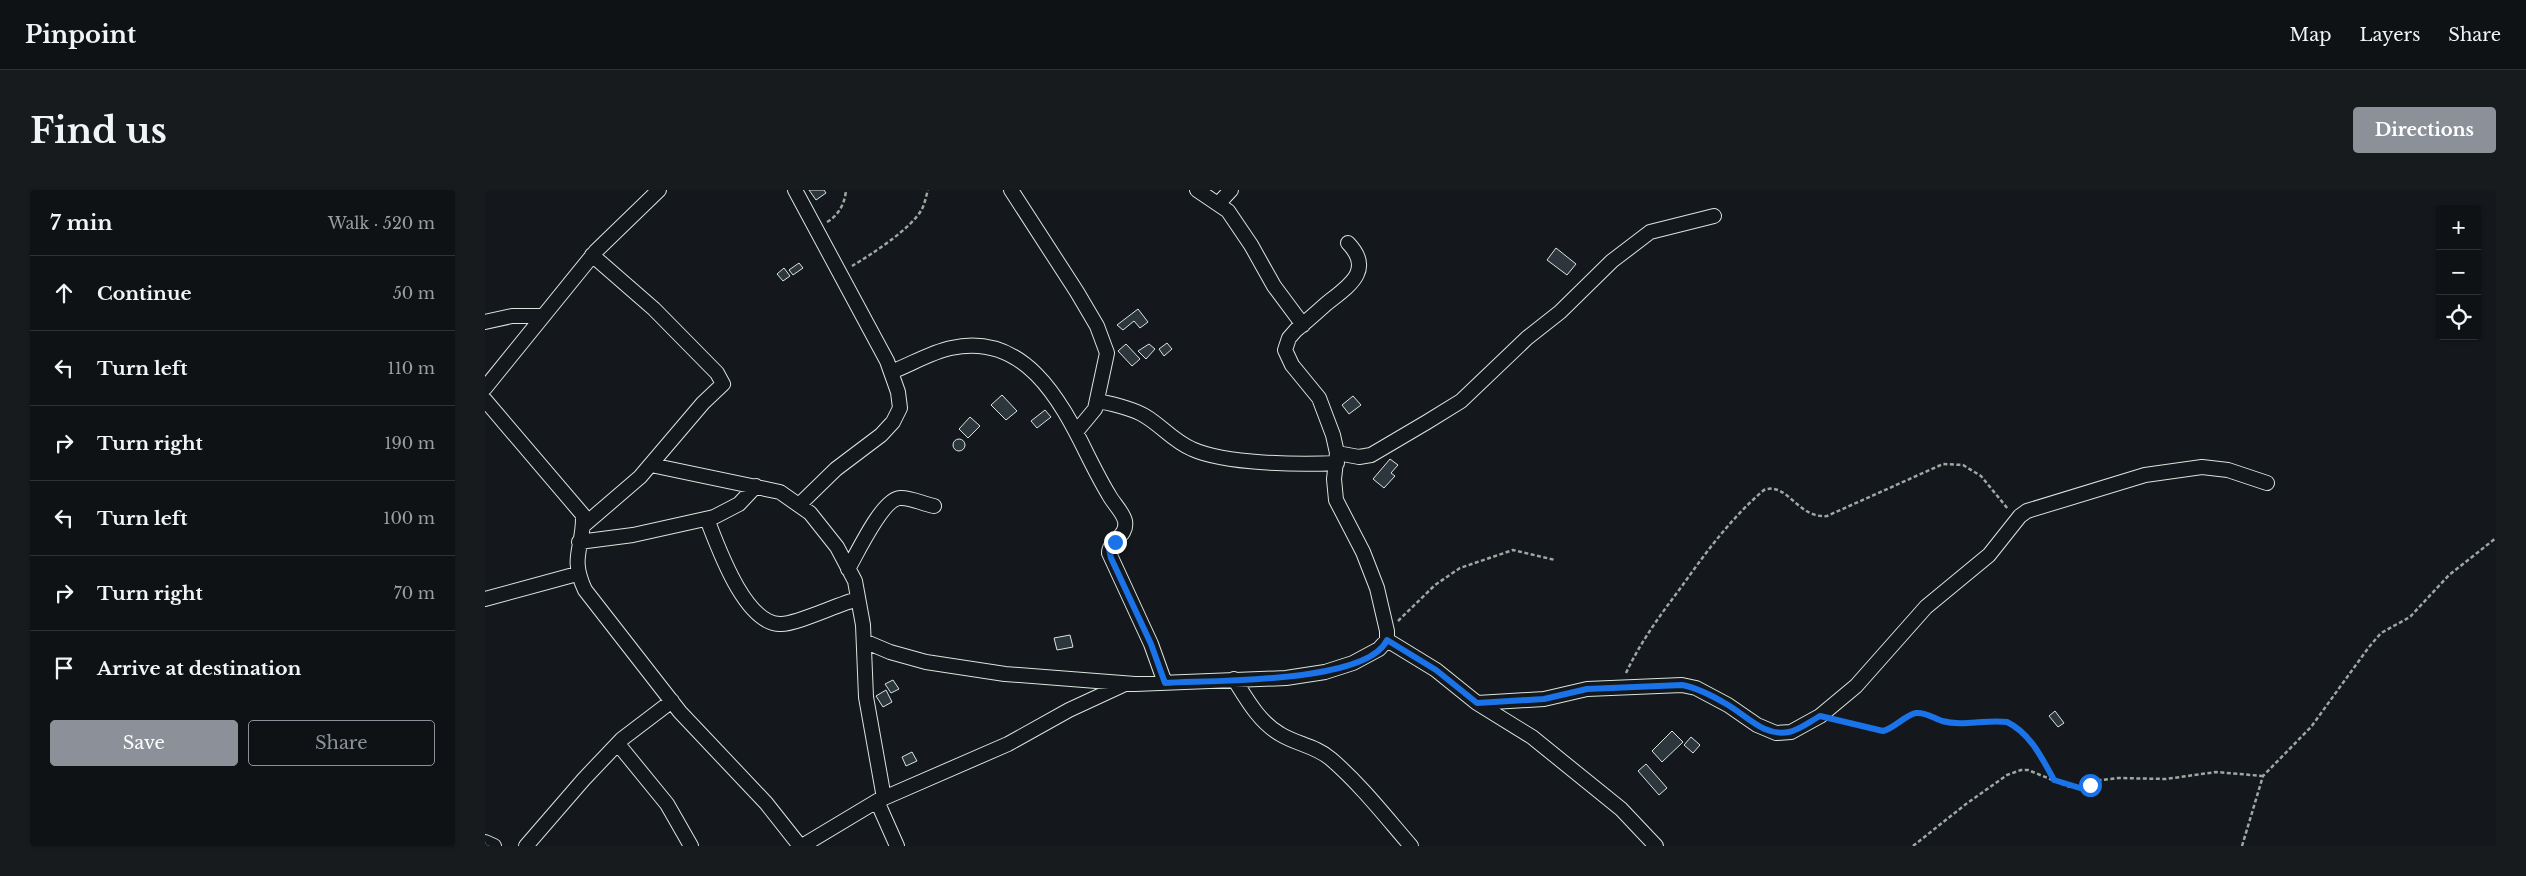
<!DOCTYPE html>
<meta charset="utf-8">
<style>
:root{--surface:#0f1215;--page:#181b1e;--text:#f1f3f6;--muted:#9b9ea0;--line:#2f3234;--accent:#8c9099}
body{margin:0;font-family:"Libre Baskerville",serif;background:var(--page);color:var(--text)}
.controls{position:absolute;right:15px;top:15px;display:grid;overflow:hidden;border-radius:5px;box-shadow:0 1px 4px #0004}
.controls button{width:45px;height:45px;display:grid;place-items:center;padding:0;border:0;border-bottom:1px solid var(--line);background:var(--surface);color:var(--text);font:25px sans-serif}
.stop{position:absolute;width:15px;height:15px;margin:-11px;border:4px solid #1a73e8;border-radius:50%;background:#fff}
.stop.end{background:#1a73e8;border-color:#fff;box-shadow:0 1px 5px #0008}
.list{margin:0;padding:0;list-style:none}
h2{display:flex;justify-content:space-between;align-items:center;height:65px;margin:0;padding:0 20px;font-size:21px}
h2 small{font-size:16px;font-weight:400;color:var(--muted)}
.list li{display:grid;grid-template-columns:32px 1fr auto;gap:15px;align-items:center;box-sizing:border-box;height:75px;padding:0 20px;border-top:1px solid var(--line)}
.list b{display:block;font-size:19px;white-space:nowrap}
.list em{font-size:16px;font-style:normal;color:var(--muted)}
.actions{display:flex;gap:10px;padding:15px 20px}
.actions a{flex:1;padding:11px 0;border:1px solid var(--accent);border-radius:5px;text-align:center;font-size:18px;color:var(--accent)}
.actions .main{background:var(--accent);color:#fff}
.icon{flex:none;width:28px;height:28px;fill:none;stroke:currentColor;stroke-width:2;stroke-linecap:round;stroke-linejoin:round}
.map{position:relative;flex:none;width:2011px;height:656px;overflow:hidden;border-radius:5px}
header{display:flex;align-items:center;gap:30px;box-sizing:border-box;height:70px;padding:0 25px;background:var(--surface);border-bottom:1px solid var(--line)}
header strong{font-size:24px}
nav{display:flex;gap:28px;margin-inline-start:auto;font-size:18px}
.intro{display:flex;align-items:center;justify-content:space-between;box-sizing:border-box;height:120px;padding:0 30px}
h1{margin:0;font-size:35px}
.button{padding:12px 22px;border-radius:5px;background:var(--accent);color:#fff;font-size:18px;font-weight:700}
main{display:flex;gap:30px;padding:0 30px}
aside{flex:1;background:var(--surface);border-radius:5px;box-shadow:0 1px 4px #0004}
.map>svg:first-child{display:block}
.building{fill:#2c363c;stroke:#d8e6dc}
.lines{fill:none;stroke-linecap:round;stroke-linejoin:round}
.minor-casing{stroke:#d8e6dc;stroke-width:16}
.path{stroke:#9da8a2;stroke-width:2.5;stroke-dasharray:4 2.5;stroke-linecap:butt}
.minor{stroke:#14181c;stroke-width:14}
.route{stroke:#1a73e8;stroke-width:6}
</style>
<header>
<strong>Pinpoint</strong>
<nav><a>Map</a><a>Layers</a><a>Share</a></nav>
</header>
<div class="intro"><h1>Find us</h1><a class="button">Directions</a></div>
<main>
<aside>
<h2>7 min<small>Walk · 520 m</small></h2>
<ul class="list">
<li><svg class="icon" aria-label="ahead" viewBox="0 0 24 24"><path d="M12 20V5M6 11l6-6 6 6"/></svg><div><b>Continue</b></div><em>50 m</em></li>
<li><svg class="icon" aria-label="left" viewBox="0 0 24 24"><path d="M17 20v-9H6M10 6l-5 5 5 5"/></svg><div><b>Turn left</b></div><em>110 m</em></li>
<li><svg class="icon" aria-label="right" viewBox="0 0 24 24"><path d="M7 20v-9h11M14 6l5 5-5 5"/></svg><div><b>Turn right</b></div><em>190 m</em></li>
<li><svg class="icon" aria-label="left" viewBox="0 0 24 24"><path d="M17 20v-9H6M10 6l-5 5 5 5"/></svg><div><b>Turn left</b></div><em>100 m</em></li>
<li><svg class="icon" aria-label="right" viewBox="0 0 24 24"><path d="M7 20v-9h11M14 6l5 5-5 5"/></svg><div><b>Turn right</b></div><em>70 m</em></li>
<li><svg class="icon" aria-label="arrive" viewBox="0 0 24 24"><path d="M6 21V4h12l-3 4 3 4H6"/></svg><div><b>Arrive at destination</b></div></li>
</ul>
<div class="actions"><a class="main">Save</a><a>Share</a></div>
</aside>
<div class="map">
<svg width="2011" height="656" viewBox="0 0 2011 656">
<rect width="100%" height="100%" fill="#14181c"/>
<path class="building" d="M324,0H339L341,3L331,10Z
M1071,58L1091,74L1082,85L1062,70Z
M314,73L318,78L308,85L304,80Z
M299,78L305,86L298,91L292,84Z
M653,119L663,132L655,138L649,131L638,140L632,135Z
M682,153L687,159L679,166L674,159Z
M641,154L655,169L647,176L633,161Z
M664,154L670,159L661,169L653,161Z
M517,205L532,221L521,230L506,215Z
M868,206L876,215L864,224L857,215Z
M560,220L566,227L552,238L546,231Z
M485,227L495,236L483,248L474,239Z
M468 255a6 6 0 1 1 12 0a6 6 0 1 1-12 0Z
M905,269L913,275L906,283L910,286L899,298L888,289Z
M585,445L588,457L572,460L569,448Z
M408,490L414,499L406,503L400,494Z
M401,500L407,512L398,517L391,506Z
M1570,521L1579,533L1573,537L1564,526Z
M1187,541L1198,552L1177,572L1167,561Z
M1206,547L1215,555L1208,563L1199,555Z
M427,562L432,571L421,576L417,567Z
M1161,574L1182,598L1174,605L1153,581Z"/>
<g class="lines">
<defs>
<path id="minor" d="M310,0L402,171L413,202L415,218L408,232L396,245L351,279L314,315
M526,0L592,102L612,136L622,163L610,219L591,242
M712,0L743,21L766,55L789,96L818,135
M733,14L746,0
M0,132L27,126H58
M406,182C425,175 446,162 466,158C539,142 575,209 602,264C609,278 616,292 624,305C628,313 638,322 640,331C643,347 624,350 624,363L666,454L680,493
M0,198L111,61L174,0
M0,210L98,325C99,358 84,366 100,400L195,522L281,613L315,656
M613,211C628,214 647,218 660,226C677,236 688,251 707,259C740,274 815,275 852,273
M852,263L874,267L886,265L942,232L976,211L1042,148L1075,122L1127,71L1165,42L1229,26
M166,275L295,302L325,323L352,357L370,391L378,435L381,507L399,608
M222,329C233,357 260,435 296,434C312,434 353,414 373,409
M98,336L155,287L218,213L238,194L232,183L169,119L107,65
M94,352L148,345L229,327L254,314L271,296
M363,379C372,364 397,309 415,308C425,307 438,314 449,316
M0,409L92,384
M902,450L951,480L992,513L1047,547L1136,619L1171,656
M379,451L405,462L441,472L520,484L650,494L801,488L840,482L868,473L894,459L902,450V441L892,398L878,362L851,310L849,289L852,263L848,245L834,208L807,175L800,160L804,148L811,140C821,132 831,123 841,114C862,97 890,81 863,53
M749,489C761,508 774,532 795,544C811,554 831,556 846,569C876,595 900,626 926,656
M992,513L1059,509L1102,499L1197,495L1211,498L1243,515L1272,535L1291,543L1306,542L1335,526L1371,496L1441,417L1504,365L1535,326L1542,321L1660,285L1717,277L1743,280L1782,293
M133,554L182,614L206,656
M392,611L412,656
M0,652L9,656
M41,656L99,589L137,549L187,511
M317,656L392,611L523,554L584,520L638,495"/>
</defs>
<use href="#minor" class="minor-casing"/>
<path class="path" d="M342,32C354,25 360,13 361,0
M367,76C387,64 426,39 437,19C440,13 441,6 443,0
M913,431L950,395L975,378L1028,360L1070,370
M1141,483C1156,451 1176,424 1197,396C1221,362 1247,327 1279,300C1302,291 1313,329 1342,326L1458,274L1478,275L1496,286L1523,319
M1353,530L1398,541L1406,539L1429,523H1438L1456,531L1474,534L1522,532L1543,548L1568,589
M1428,656L1481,614L1522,585L1536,580H1543L1582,596L1595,599L1616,590L1633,588L1681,589L1731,582L1778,586
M1757,656L1778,586L1826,537L1884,457L1896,443L1925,427L1964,385L2011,348"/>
<use href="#minor" class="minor"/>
</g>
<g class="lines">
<path class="route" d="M630,352L624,359L626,368L666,454L680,493C725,490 882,494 902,450L951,480L992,513L1059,509L1102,499L1197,495C1213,498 1228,506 1243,515C1262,526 1279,547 1304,542C1314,540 1326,531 1335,526L1398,541C1410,538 1420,525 1431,523C1441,522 1448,528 1457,531C1478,537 1500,529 1522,532C1545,543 1557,568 1569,590L1595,598L1605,595"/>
</g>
</svg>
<div class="controls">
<button>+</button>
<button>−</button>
<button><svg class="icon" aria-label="locate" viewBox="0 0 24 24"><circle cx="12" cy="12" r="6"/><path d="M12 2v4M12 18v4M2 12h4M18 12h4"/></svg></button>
</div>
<div class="stop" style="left:1605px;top:595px"></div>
<div class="stop end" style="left:630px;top:352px"></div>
</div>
</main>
